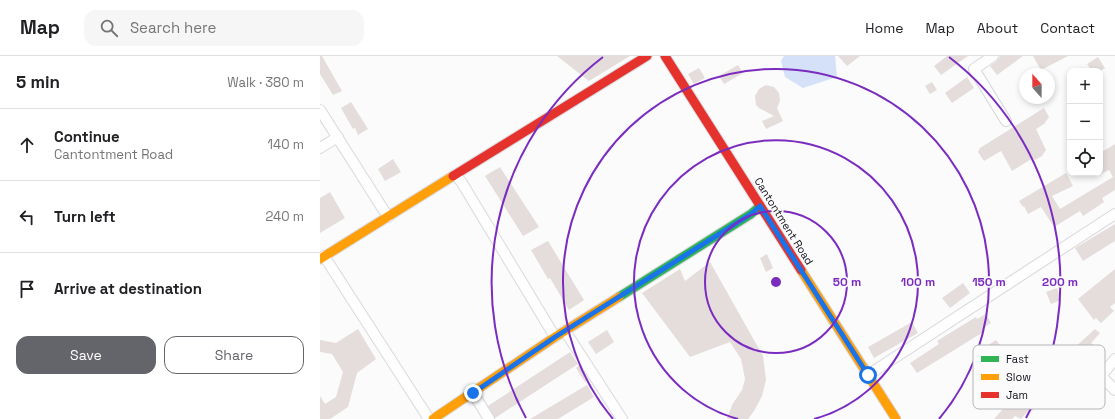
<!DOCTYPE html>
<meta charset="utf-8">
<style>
:root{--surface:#fff;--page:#f6f6f6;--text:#202124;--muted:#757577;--line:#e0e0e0;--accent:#64646b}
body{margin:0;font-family:"Space Grotesk",sans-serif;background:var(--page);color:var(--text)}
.controls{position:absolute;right:12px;top:12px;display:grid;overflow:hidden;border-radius:8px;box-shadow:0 2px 6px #0003}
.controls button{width:36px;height:36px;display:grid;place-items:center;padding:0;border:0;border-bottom:1px solid var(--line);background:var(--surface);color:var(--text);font:20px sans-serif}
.compass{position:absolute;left:699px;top:12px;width:36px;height:36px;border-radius:50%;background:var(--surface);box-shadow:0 2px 6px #0003;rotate:339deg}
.stop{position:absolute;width:12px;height:12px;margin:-9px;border:3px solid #1a73e8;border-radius:50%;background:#fff}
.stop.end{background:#1a73e8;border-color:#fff;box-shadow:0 1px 4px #0008}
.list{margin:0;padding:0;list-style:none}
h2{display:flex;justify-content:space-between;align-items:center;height:52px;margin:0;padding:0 16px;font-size:17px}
h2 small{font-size:13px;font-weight:400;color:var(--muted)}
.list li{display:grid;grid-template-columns:26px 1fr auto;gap:12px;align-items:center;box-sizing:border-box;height:72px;padding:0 16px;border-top:1px solid var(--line)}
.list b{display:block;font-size:15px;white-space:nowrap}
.list p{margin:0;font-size:13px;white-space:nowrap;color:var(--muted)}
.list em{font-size:13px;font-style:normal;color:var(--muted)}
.actions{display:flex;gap:8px;padding:12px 16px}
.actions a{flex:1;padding:9px 0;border:1px solid var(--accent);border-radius:12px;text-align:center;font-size:14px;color:var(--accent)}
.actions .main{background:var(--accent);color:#fff}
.icon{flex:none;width:22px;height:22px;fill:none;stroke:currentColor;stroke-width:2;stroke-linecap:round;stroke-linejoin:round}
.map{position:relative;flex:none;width:795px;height:363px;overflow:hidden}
header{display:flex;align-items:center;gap:24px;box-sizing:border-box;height:56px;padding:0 20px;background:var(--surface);border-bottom:1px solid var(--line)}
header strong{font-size:19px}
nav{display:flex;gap:22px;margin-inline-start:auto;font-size:14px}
.search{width:280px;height:36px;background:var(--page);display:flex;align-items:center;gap:10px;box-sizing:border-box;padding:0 14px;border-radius:12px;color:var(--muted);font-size:15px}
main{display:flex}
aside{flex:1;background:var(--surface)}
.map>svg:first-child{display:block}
.water{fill:#d4e1f8}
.building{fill:#e4dddc}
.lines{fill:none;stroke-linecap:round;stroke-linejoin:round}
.street-casing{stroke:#d9d8de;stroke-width:12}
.fast-casing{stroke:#d9d8de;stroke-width:11}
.slow-casing{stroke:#d9d8de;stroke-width:11}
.jam-casing{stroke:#d9d8de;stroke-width:11}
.street{stroke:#fefefe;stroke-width:10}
.fast{stroke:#30b455;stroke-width:9}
.slow{stroke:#ff9f0a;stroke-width:9}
.jam{stroke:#e5322d;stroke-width:9}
.route{stroke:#1a73e8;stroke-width:5}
.ring{fill:none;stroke:#7b2cbf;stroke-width:2}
.labels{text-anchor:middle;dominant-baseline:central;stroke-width:3.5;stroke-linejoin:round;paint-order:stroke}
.street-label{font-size:11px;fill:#13121d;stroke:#fbfbfb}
.key{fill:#fbfbfb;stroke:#b5b5b8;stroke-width:1}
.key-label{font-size:11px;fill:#13121d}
.centre{fill:#7b2cbf;stroke:#fbfbfb;stroke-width:2}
.ring-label{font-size:12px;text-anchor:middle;font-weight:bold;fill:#7b2cbf;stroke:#fbfbfb;stroke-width:3.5;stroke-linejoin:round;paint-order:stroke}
</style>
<header>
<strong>Map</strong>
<div class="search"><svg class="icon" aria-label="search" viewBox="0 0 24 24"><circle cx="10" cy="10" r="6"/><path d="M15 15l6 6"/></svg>Search here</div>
<nav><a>Home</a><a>Map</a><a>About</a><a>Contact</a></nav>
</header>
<main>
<aside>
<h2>5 min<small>Walk · 380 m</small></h2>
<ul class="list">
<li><svg class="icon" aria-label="ahead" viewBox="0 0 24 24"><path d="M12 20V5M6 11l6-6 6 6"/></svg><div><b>Continue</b><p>Cantontment Road</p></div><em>140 m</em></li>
<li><svg class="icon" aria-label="left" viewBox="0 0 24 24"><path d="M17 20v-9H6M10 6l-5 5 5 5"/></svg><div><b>Turn left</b></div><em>240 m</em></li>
<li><svg class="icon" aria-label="arrive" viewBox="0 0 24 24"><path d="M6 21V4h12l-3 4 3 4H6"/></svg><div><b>Arrive at destination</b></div></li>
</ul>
<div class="actions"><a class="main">Save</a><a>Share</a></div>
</aside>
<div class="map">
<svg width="795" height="363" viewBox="0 0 795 363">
<rect width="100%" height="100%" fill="#fbfbfb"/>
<path class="water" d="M464,0H515L517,21L483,32L465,21L461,5Z"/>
<path class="building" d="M0,0H2L22,35L13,39L0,18Z
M237,0H310L269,25Z
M518,0H540L527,10Z
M627,0H648L621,19L614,10Z
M680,0H703L677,19L670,10L677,5Z
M713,0H748L721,14Z
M778,1L785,12L780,15H772L767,8Z
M418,9L423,17L404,28L399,20Z
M379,12L385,22L374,28L368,18Z
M647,21L654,32L632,47L625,37Z
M612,26L617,34L610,38L605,30Z
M446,29L454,31L459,37L460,45L457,52L463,65L446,73L442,65L454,60L439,52L436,49L435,40L439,33Z
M31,46L48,73L38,79L35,72L33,73L30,68L21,52Z
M724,52L729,61L724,68L716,73L726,94L722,100L715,104L713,102L692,115L681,95L664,105L658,96L660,92Z
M795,88V134L782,142L784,146L763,160L760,155L734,171L721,151L708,158L704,150L703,151L699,145L746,117L753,130L732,140L740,153L793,121L789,114L780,118V97Z
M73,103L81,116L65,125L58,113Z
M180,111L219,171L203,180L165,120Z
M10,136L25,162L0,177V142Z
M795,168V185L763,205L755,192Z
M228,185L264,244L249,254L230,222L228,223L211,194Z
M447,198L453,212L446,216L440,202Z
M390,206L443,300L446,324L442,340L434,355L428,363H407L412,349L422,334L425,323L421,303L410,286L370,301L322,237L360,213L365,225Z
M795,213V247L790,251L794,255L781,267L776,262L774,264L758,243Z
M643,227L650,237L630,252L622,242Z
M737,232L741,244L731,248L726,236Z
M666,258L671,267L663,272L665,275L597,317L590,307L619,288L617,285L656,261L657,263Z
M592,266L598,277L554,302L548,291Z
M38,273L56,303L37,317L28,351L10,363H0V340L5,348L16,341L23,316L12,298L0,296V284L16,287Z
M775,273L780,277L771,287L774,289L768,295L765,293L749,310L751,311L733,331L745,340L740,345L734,341L727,348L722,344L712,355L710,353L701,363L695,360L692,363H674L697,337L664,292L676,284L712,333L724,319L714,308L729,294L737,304L740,302L742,303Z
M287,274L294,286L276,298L268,286Z
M250,296L258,308L175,362L168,350Z
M259,309L269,324L265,326L256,312Z
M267,329L274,341L238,363H210Z"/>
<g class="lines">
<defs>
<path id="street" d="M673,0L654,13L686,65
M0,54L68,161
M0,92L18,81
M136,119L142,127L235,281
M4,200L109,363
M245,275L302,363
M795,303L781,320L795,334
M548,319L795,158
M153,337L169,363"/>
<path id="fast" d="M299,241L431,158L440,150"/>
<path id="slow" d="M0,203L133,120
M481,214L576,363
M113,363L235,281L299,241"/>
<path id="jam" d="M345,0L481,214
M133,120L327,0"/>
</defs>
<use href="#street" class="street-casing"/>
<use href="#fast" class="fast-casing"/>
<use href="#slow" class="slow-casing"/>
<use href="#jam" class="jam-casing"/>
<use href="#street" class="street"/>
<use href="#fast" class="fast"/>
<use href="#slow" class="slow"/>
<use href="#jam" class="jam"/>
</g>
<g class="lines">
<path class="route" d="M153,337L235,281L431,158L440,150L548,319"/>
</g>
<g class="ring">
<circle cx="456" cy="226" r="71"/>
<path d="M418 363A142 142 0 1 1 494 363"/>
<path d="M293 363A213 213 0 1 1 619 363"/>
<path d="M206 362A284 284 0 0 1 283 1M629 1A284 284 0 0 1 706 362"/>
</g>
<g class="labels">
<g class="street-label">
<text transform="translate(464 165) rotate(58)">Cantontment Road</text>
</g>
</g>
<rect x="653" y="289" width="132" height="64" rx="6" class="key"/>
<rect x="661" y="300" width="18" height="6" fill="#30b455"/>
<rect x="661" y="318" width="18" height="6" fill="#ff9f0a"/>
<rect x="661" y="336" width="18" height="6" fill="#e5322d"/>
<g class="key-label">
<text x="686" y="307">Fast</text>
<text x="686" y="325">Slow</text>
<text x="686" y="343">Jam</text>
</g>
<circle cx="456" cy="226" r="6" class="centre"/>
<g class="ring-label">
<text x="527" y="230">50 m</text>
<text x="598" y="230">100 m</text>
<text x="669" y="230">150 m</text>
<text x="740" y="230">200 m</text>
</g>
</svg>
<div class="controls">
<button>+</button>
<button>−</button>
<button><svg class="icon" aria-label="locate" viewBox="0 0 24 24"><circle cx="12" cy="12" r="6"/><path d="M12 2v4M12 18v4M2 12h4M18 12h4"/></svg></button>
</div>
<svg class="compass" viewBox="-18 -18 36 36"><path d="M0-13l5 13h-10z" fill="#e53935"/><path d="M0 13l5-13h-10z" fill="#757577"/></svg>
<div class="stop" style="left:548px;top:319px"></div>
<div class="stop end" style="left:153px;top:337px"></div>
</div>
</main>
